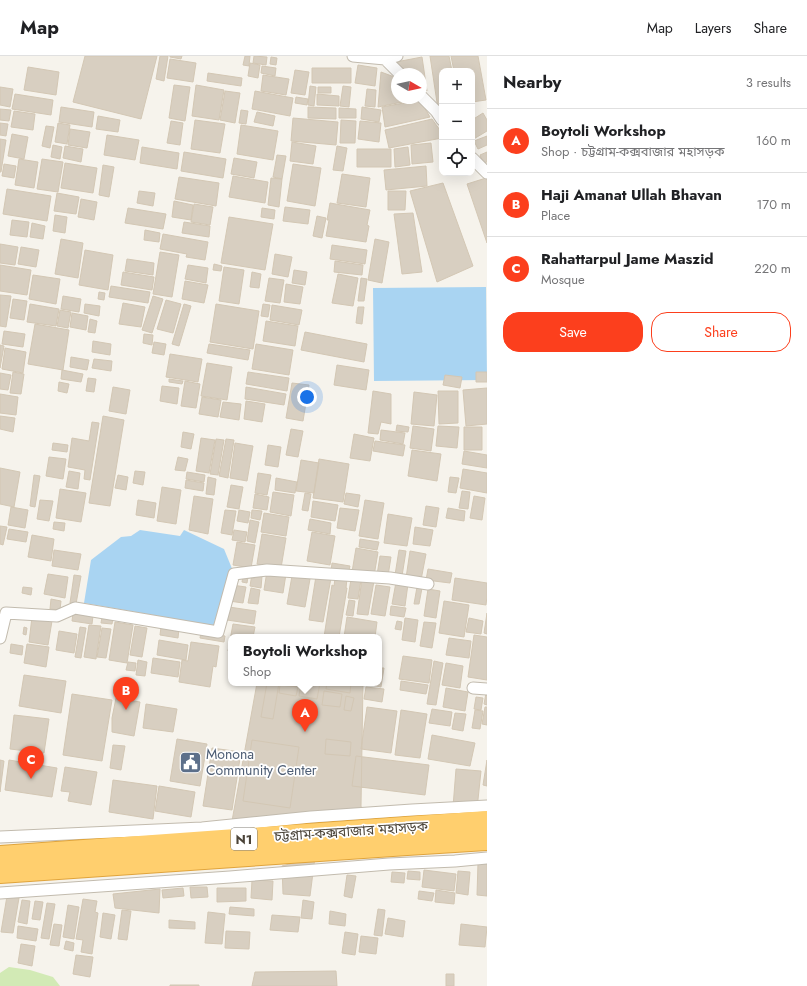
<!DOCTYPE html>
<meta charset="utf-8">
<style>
:root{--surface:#fff;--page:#f6f6f6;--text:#202124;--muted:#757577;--line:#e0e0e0;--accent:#fc3f1d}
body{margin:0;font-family:Jost,"Noto Sans Bengali",sans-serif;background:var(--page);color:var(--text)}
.controls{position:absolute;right:12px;top:12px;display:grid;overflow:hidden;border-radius:8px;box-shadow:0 4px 16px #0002}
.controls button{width:36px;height:36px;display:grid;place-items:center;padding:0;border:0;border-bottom:1px solid var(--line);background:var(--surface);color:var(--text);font:20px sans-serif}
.compass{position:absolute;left:391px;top:12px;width:36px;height:36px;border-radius:50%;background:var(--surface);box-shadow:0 4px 16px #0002;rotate:99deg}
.you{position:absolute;left:307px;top:341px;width:14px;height:14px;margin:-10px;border:3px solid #fff;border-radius:50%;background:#1a73e8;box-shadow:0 0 0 6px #1a73e833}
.badge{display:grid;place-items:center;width:26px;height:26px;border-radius:50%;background:var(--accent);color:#fff;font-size:13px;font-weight:700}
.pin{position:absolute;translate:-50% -33px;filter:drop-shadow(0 1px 2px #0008)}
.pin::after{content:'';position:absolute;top:21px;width:14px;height:12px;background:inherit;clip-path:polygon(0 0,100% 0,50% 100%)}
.popup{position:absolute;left:228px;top:578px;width:154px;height:52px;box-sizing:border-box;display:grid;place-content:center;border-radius:8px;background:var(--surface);filter:drop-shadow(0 1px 3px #0005);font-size:13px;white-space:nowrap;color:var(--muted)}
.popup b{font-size:15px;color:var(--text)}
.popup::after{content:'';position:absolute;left:50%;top:100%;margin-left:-8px;border:8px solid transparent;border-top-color:var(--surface)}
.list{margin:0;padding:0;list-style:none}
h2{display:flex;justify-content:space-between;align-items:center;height:52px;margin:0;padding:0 16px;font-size:17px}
h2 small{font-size:13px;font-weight:400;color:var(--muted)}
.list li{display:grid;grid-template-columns:26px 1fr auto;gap:12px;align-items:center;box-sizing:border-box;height:64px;padding:0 16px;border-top:1px solid var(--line)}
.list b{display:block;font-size:15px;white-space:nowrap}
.list p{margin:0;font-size:13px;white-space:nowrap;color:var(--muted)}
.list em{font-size:13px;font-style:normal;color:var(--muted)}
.actions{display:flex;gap:8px;padding:12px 16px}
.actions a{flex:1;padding:9px 0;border:1px solid var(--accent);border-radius:16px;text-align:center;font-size:14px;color:var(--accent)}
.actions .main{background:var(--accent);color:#fff}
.icon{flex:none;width:22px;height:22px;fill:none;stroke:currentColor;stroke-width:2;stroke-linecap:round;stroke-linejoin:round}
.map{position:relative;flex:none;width:487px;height:930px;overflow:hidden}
header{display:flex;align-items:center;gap:24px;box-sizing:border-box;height:56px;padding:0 20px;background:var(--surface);border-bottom:1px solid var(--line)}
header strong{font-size:19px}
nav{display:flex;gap:22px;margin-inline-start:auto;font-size:14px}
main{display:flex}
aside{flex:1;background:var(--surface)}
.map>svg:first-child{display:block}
.green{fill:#d2eab5}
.water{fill:#a9d4f2}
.building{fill:#d8cfc1;stroke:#d3c7b4}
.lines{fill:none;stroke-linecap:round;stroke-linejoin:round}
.street-casing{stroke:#c2bbae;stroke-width:13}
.highway-casing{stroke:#e0a43c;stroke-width:22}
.street{stroke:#fff;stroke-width:11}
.highway{stroke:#ffcf6e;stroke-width:20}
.labels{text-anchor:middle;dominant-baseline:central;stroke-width:3.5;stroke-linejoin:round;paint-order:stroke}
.shield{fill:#fff;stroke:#817c74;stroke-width:1}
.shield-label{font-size:13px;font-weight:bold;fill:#4b4439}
.service-label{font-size:14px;fill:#4e5e75;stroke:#fff;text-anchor:start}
.street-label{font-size:14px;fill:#4b4439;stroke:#fff}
</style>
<header>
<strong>Map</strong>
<nav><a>Map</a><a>Layers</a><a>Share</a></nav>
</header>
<main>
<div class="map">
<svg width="487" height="930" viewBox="0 0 487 930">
<rect width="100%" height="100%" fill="#f6f3ec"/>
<path class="green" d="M9,911L30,914L53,921L60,930H0V917Z"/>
<path class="water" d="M486,231L487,324L374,325L373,232Z
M140,474L180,480L184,474L224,493L233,515L216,570L84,547L91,504L121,481L131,480Z"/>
<path class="building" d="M85,0H157L141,63L73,46Z
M160,0H168L164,25L156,23Z
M170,0H182L181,3L170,1Z
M245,0H250L249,10L243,9Z
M254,0L267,1L266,9L253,7Z
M430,0H449L452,15H442V52L438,53Z
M451,0H478L486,44L472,46V15H454Z
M271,1L277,2L276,9L270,8Z
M422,1L427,35L421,29V18H409L396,6Z
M170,3L196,7L193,26L167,22Z
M250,7L260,9L258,22L248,20Z
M358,9L377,12L375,30L355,27Z
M262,10L276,12L275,20L261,17Z
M28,11L59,16L56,39L24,34Z
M312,12H351V27H312Z
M295,14L309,16L305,39L291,37Z
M381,16L397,22V42H403L402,46L378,51Z
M208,17L242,22L241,30L207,25Z
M263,19L289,23L286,39L261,35Z
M174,29L190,31L185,65L169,62Z
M196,29L224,34L219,64L192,60Z
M310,30L316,31L314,50L308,49Z
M343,30L351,31L349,51L340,50Z
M0,31L13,33L10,51L0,49Z
M318,31H331V37H318Z
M367,33L376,34L375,51L365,50Z
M225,35L240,37L235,67L220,64Z
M255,35L293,42L290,60L252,53Z
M15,38L53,44L51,59L12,53Z
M317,38L339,40V50L317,49Z
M296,41L308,43L307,49L295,47Z
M420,44L430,61L385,71L382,51Z
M61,51L94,56L92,71L59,66Z
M308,51L336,52V63L308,62Z
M362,51L381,54L379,66L361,63Z
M339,52L356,53V62H339Z
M0,53L11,54L9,65L0,64Z
M241,54L248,55L246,68L239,67Z
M14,55L35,58L33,74L11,71Z
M257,56L275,60L273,70L254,66Z
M483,57L487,64V75L472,84V64Z
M98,60L120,64L118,76L96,73Z
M293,62L338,66L336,89L291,85Z
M432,63L442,77V82L389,92L385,74Z
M195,64L225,68L220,97L191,93Z
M341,64L356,65L355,87H340Z
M171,65L183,67L180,89L167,87Z
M360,65L381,67L379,86L358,83Z
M0,67L8,68L6,80L0,79Z
M58,67L70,69L67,88L55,86Z
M241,69L278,75L273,104L237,98Z
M46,70L54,71L50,92L42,90Z
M70,73L90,76L87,92L68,89Z
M12,78L28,81L24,103L8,100Z
M107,79L139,84L135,104L104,99Z
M487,80V89L478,93L474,85Z
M0,83L6,84L1,116H0Z
M292,86L316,90L313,108L290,105Z
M431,87L433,106L412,108L411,89Z
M53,89L62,91L60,103L51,101Z
M65,90L83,93L81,106L63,102Z
M337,90L347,92L343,115L333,114Z
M142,91L179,97L177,113L140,107Z
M408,91L410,109L395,111L394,93Z
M357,93H391V111H357Z
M184,96L226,103L223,122L181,115Z
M487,96V106L483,107L480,99Z
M277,99L286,100L282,123L273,121Z
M234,102L257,106L254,122L231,118Z
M19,103L38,106L34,132L15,129Z
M42,103L63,106L58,136L37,133Z
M65,107L97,112L93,137L61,132Z
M4,108L16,110L14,122L2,120Z
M293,108L321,112L315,150L287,145Z
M103,109L114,111L109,141L99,139Z
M426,110L427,130L386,134L384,114Z
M342,118L370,122L366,151L337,147Z
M233,120L268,126L265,147L229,141Z
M179,121L219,127L216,150L175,143Z
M271,122L282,123L279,151L268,149Z
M486,122L487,123V187L467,128Z
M443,127L473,210L437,226L410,135Z
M7,133L51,140L47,165L3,158Z
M139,135L155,137L153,150L137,147Z
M388,135H406L405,154H388Z
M57,137L79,141L76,158L54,155Z
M81,143L97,146L94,164L78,161Z
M174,145L193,149L191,164L172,161Z
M330,147L370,154L367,169L369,170L366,186L326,180L329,164H327Z
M194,148L213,151L210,169L191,166Z
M285,151L310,154L308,168L283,165Z
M128,152L166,158L163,173L125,167Z
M262,152L275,154L274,163L261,161Z
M413,157L422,216L402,218L394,158Z
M55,159L67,161L65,177L53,175Z
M317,160L326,162L322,182L313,180Z
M229,161L273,168L265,214L221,207Z
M12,164L29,166L27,181L10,179Z
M184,166L210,170L209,181L182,177Z
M32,167L45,170L43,183L30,181Z
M145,174L160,177L159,186L144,184Z
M163,178L208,186L205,204L186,201L187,198L160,193Z
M61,183L83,187L78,222L55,218Z
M375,183L389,186L382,227L368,224Z
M0,188L18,191L15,209L0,207Z
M332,189L367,194L365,208L330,203Z
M21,191L39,194L36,211L18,208Z
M85,194L113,199L108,234L79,229Z
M160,196L179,199L172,241L153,238Z
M275,198L292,201L288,221L272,218Z
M127,203L154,207L153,219L125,215Z
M335,205L363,209L362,219L334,216Z
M214,208L222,210L221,215L213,214Z
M0,209L31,214L27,239L0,235Z
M188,209L208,212L206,227L185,223Z
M224,211L244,214L239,248L219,245Z
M294,214L307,216L305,229L292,227Z
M123,216L154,221L152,234L121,229Z
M252,216L261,218L259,232L250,231Z
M338,218L358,222L353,250L332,247Z
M33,219L60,223L56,248L29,243Z
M269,222L284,224L280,247L265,245Z
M361,222L367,223L364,245H358Z
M185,225L208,229L204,247L182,243Z
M286,228L303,231L300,248L284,246Z
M111,230L150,236L148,247L109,241Z
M99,236L105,237L104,244L98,243Z
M0,239L11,240L6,271L0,270Z
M63,240L81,243L79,256L61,253Z
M153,240L163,243L152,277L142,274Z
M13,243L27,245L24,264L10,262Z
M166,244L181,248L173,277L157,273Z
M123,247L145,251L141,271L119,268Z
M30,248L59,253L56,270L27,266Z
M85,248L100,250L99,260L84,257Z
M184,248L191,250L179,290L172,288Z
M216,248L259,255L253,293L210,286Z
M263,248L270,249L268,261L261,260Z
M272,249L302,254L299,269L270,264Z
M358,251H364L362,268L356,267Z
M60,254L71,256L68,272L57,270Z
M72,257L88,260L86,274L70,271Z
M90,263L97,265L95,277L88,276Z
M266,265L298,270L295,290L263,285Z
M35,268L69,274L63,314L28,308Z
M4,275L25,278L23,291L2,288Z
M305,276L367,288L364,306L301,294Z
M144,278L153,279L152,289L143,287Z
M93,285L111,288L110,299L92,296Z
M154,286L166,288L164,299L152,297Z
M209,288L250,294L248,304L207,297Z
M256,288L293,294L289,319L252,313Z
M0,289L4,290L0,312Z
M5,292L26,296L23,317L2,313Z
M170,298L202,303L198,326L166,321Z
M71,301L89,304L87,314L70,311Z
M94,303L112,305L111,315L92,312Z
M207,307L232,311L227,344L201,340Z
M337,309L369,314L366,334L334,329Z
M62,314L83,318L81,326L61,323Z
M13,316L24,318L21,338L10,337Z
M248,316L289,322L287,335L246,328Z
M476,316H487V326H476Z
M0,317L11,319L8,334L0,333Z
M445,319L462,321L460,332L443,329Z
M88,322L96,323L94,336L86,335Z
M169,323L183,325L182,328L169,326Z
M185,325L200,328L196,352L181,350Z
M59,326L69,328L67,337L58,335Z
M292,327L309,329L303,365L286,362Z
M162,330L179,332L177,348L160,345Z
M113,331L130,334L126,358L109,355Z
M246,331L286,338L284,349L245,343Z
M487,332V368L466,370L463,334Z
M373,335L391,338V368L381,366L378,378L368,377Z
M438,335H458V367L439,368Z
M414,336L437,339L434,370L411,368Z
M0,338L18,341L16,359L0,357Z
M202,341L221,344L218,361L199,358Z
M246,345L265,348L262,366L244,363Z
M223,346L241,348L239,364L220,361Z
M0,360L15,362L13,376L0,373Z
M103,360L124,364L110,450L89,447Z
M92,366L99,367L90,424L84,423L85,414L68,411L72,382L89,385Z
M397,369L409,371L408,376L396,375Z
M413,370L434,373L431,395L410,392Z
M438,370L459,371L457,392L436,390Z
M464,371H482V394H464Z
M291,373L303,375L298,401L286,399Z
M381,374L405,377L403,388L380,384Z
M183,376L194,378L191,393L181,391Z
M354,378L374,382L370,405L350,402Z
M201,382L215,384L209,417L196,415Z
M216,383L224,384L218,419L210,418Z
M226,383L234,384L228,422L219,420Z
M375,385L405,389L403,400L373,395Z
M53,387L68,389L67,396L52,394Z
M235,387L253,390L247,425L230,422Z
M268,389L281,391L278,411L265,409Z
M412,394L441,398L437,425L408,420Z
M464,395L487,399V412L462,408Z
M49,401L66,403L63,423L46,420Z
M178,401L188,403L185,415L175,414Z
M319,403L349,408L343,446L313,442Z
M301,404L319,407L314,437L296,435Z
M0,412L20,416L14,451L0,448Z
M463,413L487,417V437L460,432Z
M69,415L80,417L78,433L66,431Z
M135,415L145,416L143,429L133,427Z
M187,416L205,419L204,426L186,423Z
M258,417L271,419L267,439L255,437Z
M34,419L40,420L35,451L30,450Z
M118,419L128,421L126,434L115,432Z
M208,421L216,423L214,439L206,438Z
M450,421L459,422L456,437L448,436Z
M276,422L297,426L295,437L275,434Z
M186,424L204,427L203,435L185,432Z
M231,429L243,431L239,453L227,451Z
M162,431L181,434L176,468L157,465Z
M60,433L86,437L81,466L56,462Z
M462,435L470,436L468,453L459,452Z
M273,436L294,439L291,460L270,456Z
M305,437L311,438L308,455L302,454Z
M346,437L360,439L358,451L344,448Z
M255,438L269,441L267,454L253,452Z
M194,440L213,443L208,478L189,474Z
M474,440L485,442L482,464L470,462Z
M40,444L53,445L49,465L37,463Z
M138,444L156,447L154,462L136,459Z
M365,444L384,447L378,483L359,480Z
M313,445L338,449L335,465L311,461Z
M426,450L439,452L436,471L423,469Z
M11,451L28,454L25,472L8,469Z
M340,452L359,454L355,475L337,472Z
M448,452L465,455L464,465L446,462Z
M225,454L236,455L232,479L221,477Z
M239,454L250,456L248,467L237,465Z
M252,454L262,455L260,464L251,462Z
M264,457L289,461L286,480L261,476Z
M388,458L412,462L407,490L384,487Z
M310,463L331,467L330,478L308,474Z
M250,464L259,466L255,487L247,485Z
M54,466L65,467L64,475L53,473Z
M0,470L7,471L3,489L0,488Z
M415,471L433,474L430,490L413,488Z
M9,473L28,476L26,486L7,483Z
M234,474L247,476L245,486L232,484Z
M312,476L335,480L330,509L307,505Z
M262,478L286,482L281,512L257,508Z
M32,479L54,483L51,505L28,501Z
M360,483L379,486L377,494L359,491Z
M237,486L255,489L251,512L233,509Z
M356,492L378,496L374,520L352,516Z
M54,494L81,498L78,514L52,510Z
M399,494L406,495L402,520L395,519Z
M410,495L426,498L421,524L406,522Z
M380,500L391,501L388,520L377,519Z
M332,507L350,510L348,518L331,515Z
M428,513L452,517L450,527L426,524Z
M267,515L286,518L283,537L264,534Z
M48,518L68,521L65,542L44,538Z
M252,518L262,520L261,532L250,530Z
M74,519L81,520L76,548L70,547Z
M243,520L248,521L247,527L242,526Z
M292,520L310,523L305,551L287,548Z
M316,520L331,522L323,566L309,564Z
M335,522L347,523L346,532H347L339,581H324L332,529L334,530Z
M455,522L487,527V540L486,549L452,544Z
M351,523L361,524L358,543L348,542Z
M362,523L374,525L368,559L357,558Z
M396,526L408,528L405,550L392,548Z
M232,529L246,531L243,547L229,545Z
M376,529L390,531L385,560L371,558Z
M23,531L32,532L31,539L22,537Z
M417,531L422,532L419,548H414Z
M251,532L260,534L258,548L248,547Z
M428,533L440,535L436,562L424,560Z
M51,543L61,545L60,554L50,553Z
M349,544L355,545L353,560L346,559Z
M444,545L469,549L464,581L439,577Z
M391,550L406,552L404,561L390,559Z
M229,551L256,555L254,568L227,564Z
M73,557L93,560L92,568L72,565Z
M487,557V578L484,577Z
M32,561L52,565L48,589L29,586Z
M102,561L113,562L112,568L101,567Z
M347,561L377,566L375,581H344Z
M405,562L418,564L415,586L402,584Z
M469,562L483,565L481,578L466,576Z
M397,565L402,566L401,574L395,573Z
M115,566L133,569L127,607L109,604Z
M424,566L436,567L432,592L420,590Z
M233,568L255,571L253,581H231V596L228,595Z
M89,569L101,570L96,603L84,601Z
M135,570L147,572L142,601L130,599Z
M24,571L27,572L26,579L23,578Z
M80,571L86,572L81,602L75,601Z
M161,571L179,573L178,582L160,579Z
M102,572L111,573L106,602L97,601Z
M59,575L77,578L74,597L56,594Z
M201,576L225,580L224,586L200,582Z
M474,579L487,581V624L468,621Z
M449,582L471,585L469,602L446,599Z
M159,584L188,589L186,604L157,599Z
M191,586L219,590L216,611L213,610L210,631L179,626L182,604L188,605Z
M11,588L23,590L22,599L10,597Z
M27,588L49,591L46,611L24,607Z
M403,600L432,604L429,627L399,623Z
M153,602L180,606L178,621L151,617Z
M138,604L147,606L145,620L136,619Z
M434,605L443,607L436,649L427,648Z
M128,606L136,607L135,615L126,614Z
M446,607L463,610L460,632L442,629Z
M379,612H384L381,631L366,628L367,627H379Z
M24,619L66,625L61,657L19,650Z
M401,625L428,629L426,638L400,634Z
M257,627H363L361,750L363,759L232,765Z
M267,627H279L273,663L261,661Z
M301,627H320L317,643L299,640Z
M327,627H351L350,637L326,633Z
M280,629L298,631L296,640L279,637Z
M366,631L384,633L382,646L364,643Z
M446,632L468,636L465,655L443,651Z
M324,635L342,638L340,651L322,649Z
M486,637H487V649L484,648Z
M72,638L112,644L102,705L63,699Z
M346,640L354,642L351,655L344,654Z
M476,641L483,642L481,654L474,653Z
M116,642L140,646L134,680L112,676V662Z
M146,648L177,653L173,676L143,672Z
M367,651L397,655L391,697L361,693Z
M485,651H487V669L482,668Z
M432,653L452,656L450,670L429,667Z
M401,654L427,658L420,702L395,699Z
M475,654L483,655L480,673L472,672Z
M455,657L466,658L463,675L452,673Z
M14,659L49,663L44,697L10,693Z
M432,679L475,687L470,710L428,703Z
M177,683L207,688L200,730L170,725Z
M326,683L351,686L350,700L325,698Z
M252,684L299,691L290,752L243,745Z
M113,689L125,690L121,714L110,712Z
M212,692L241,696L232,754L203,750Z
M356,700L429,709L425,739L352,730Z
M0,704L4,705L0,736Z
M9,704L57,712L52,741L5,734Z
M487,704V730L483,729Z
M65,711L97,716L91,749L68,745L70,736L61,735Z
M456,713L481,715L477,753L453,751Z
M113,724L157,730L153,763L109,756Z
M159,730L195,736L191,761L155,755Z
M315,801L310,840L283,838L282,810Z
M478,807H487V840L477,839Z
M424,814L456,818L454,835L422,831Z
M408,815L420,816V824L407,823Z
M458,815L470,816L468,839L456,837Z
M392,816L405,817L404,827L391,826Z
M347,819L356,820L352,842L344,840Z
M252,824L273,825L272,844L251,842Z
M190,831H207L208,841L191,842Z
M183,832L184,840L163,842L162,834Z
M217,832H246V845L217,846Z
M160,833L159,857L115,852L113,838Z
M436,834L455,837L454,848L435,846Z
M419,835L434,837L432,845L418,843Z
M7,840L19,842L13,877L1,876Z
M83,843L97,845L95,856L98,857L92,898L81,896L83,884L76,883Z
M22,844L30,845L27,868L18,866Z
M303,844L314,846L312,863L301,862Z
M35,845L43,846L40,864L32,863Z
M47,847L55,848L49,883L41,882Z
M68,849L79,851L74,883L63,881Z
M230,851L254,853V860L229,858Z
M378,853L385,854L382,880L374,879Z
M122,854L131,855L127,884L118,883Z
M330,855L346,858L345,870L329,868Z
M208,856L225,858L222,888L205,887Z
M103,857L115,859L111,883L100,881Z
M272,859L300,861L298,876L270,874Z
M388,862L405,865L403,881L385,878Z
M169,864L195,866V873L169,872Z
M54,868L62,869L59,890L50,889Z
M461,868L487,871L485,891L459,889Z
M18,870L38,873L36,885L17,882Z
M226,875L250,876L249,893L225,892Z
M345,876L358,878L355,899L342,897Z
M361,880L378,882L376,898L359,896Z
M66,885L74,887L73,895L64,893Z
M21,888L35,890L32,910L18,907Z
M76,899L93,901L90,921L73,918Z
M336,915L337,930H252L255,916Z
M446,918H454V930H446Z
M170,929H199V930H170Z"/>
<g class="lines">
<defs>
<path id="street" d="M353,0L385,3L397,0
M385,3L400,18
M421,40L436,55L442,64
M472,102L487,117
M0,582L6,557L57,560L75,552L218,576L234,518L267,514L390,522L428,528
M473,632L487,633
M0,781L202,772L311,761L412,754L487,750
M0,837L230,821L389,808L455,805L487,802"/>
<path id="highway" d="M0,800L487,765
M0,817L407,789L487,784"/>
</defs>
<use href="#street" class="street-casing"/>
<use href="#highway" class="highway-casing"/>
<use href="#street" class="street"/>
<use href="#highway" class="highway"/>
</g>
<defs>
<symbol id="civic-square" viewBox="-11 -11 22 22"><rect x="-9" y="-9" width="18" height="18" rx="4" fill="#5c6f8a" stroke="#fff"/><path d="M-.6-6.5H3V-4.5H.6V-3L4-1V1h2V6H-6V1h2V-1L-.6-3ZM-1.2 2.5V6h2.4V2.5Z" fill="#fff"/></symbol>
</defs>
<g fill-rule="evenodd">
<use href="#civic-square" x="178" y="694" width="25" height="25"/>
</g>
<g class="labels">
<rect class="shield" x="231" y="772" width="26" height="22" rx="3"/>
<g class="shield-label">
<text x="244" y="783">N1</text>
</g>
<g class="service-label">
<text x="206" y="698">Monona<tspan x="206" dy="16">Community Center</tspan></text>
</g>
<g class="street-label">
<text transform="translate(351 775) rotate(-4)">চট্টগ্রাম-কক্সবাজার মহাসড়ক</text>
</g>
</g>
</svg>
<div class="controls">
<button>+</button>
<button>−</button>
<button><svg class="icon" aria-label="locate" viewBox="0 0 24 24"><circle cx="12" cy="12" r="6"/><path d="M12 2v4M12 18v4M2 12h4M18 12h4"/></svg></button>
</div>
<svg class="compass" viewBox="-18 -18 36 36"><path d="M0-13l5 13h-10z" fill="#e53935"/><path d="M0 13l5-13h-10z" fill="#757577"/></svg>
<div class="you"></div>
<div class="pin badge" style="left:305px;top:676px">A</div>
<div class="popup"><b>Boytoli Workshop</b>Shop</div>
<div class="pin badge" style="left:126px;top:654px">B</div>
<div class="pin badge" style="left:31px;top:723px">C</div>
</div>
<aside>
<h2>Nearby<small>3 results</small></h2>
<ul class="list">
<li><span class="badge">A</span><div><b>Boytoli Workshop</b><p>Shop · চট্টগ্রাম-কক্সবাজার মহাসড়ক</p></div><em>160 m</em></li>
<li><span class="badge">B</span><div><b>Haji Amanat Ullah Bhavan</b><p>Place</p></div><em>170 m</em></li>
<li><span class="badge">C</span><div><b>Rahattarpul Jame Maszid</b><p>Mosque</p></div><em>220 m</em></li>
</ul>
<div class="actions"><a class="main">Save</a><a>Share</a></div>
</aside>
</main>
